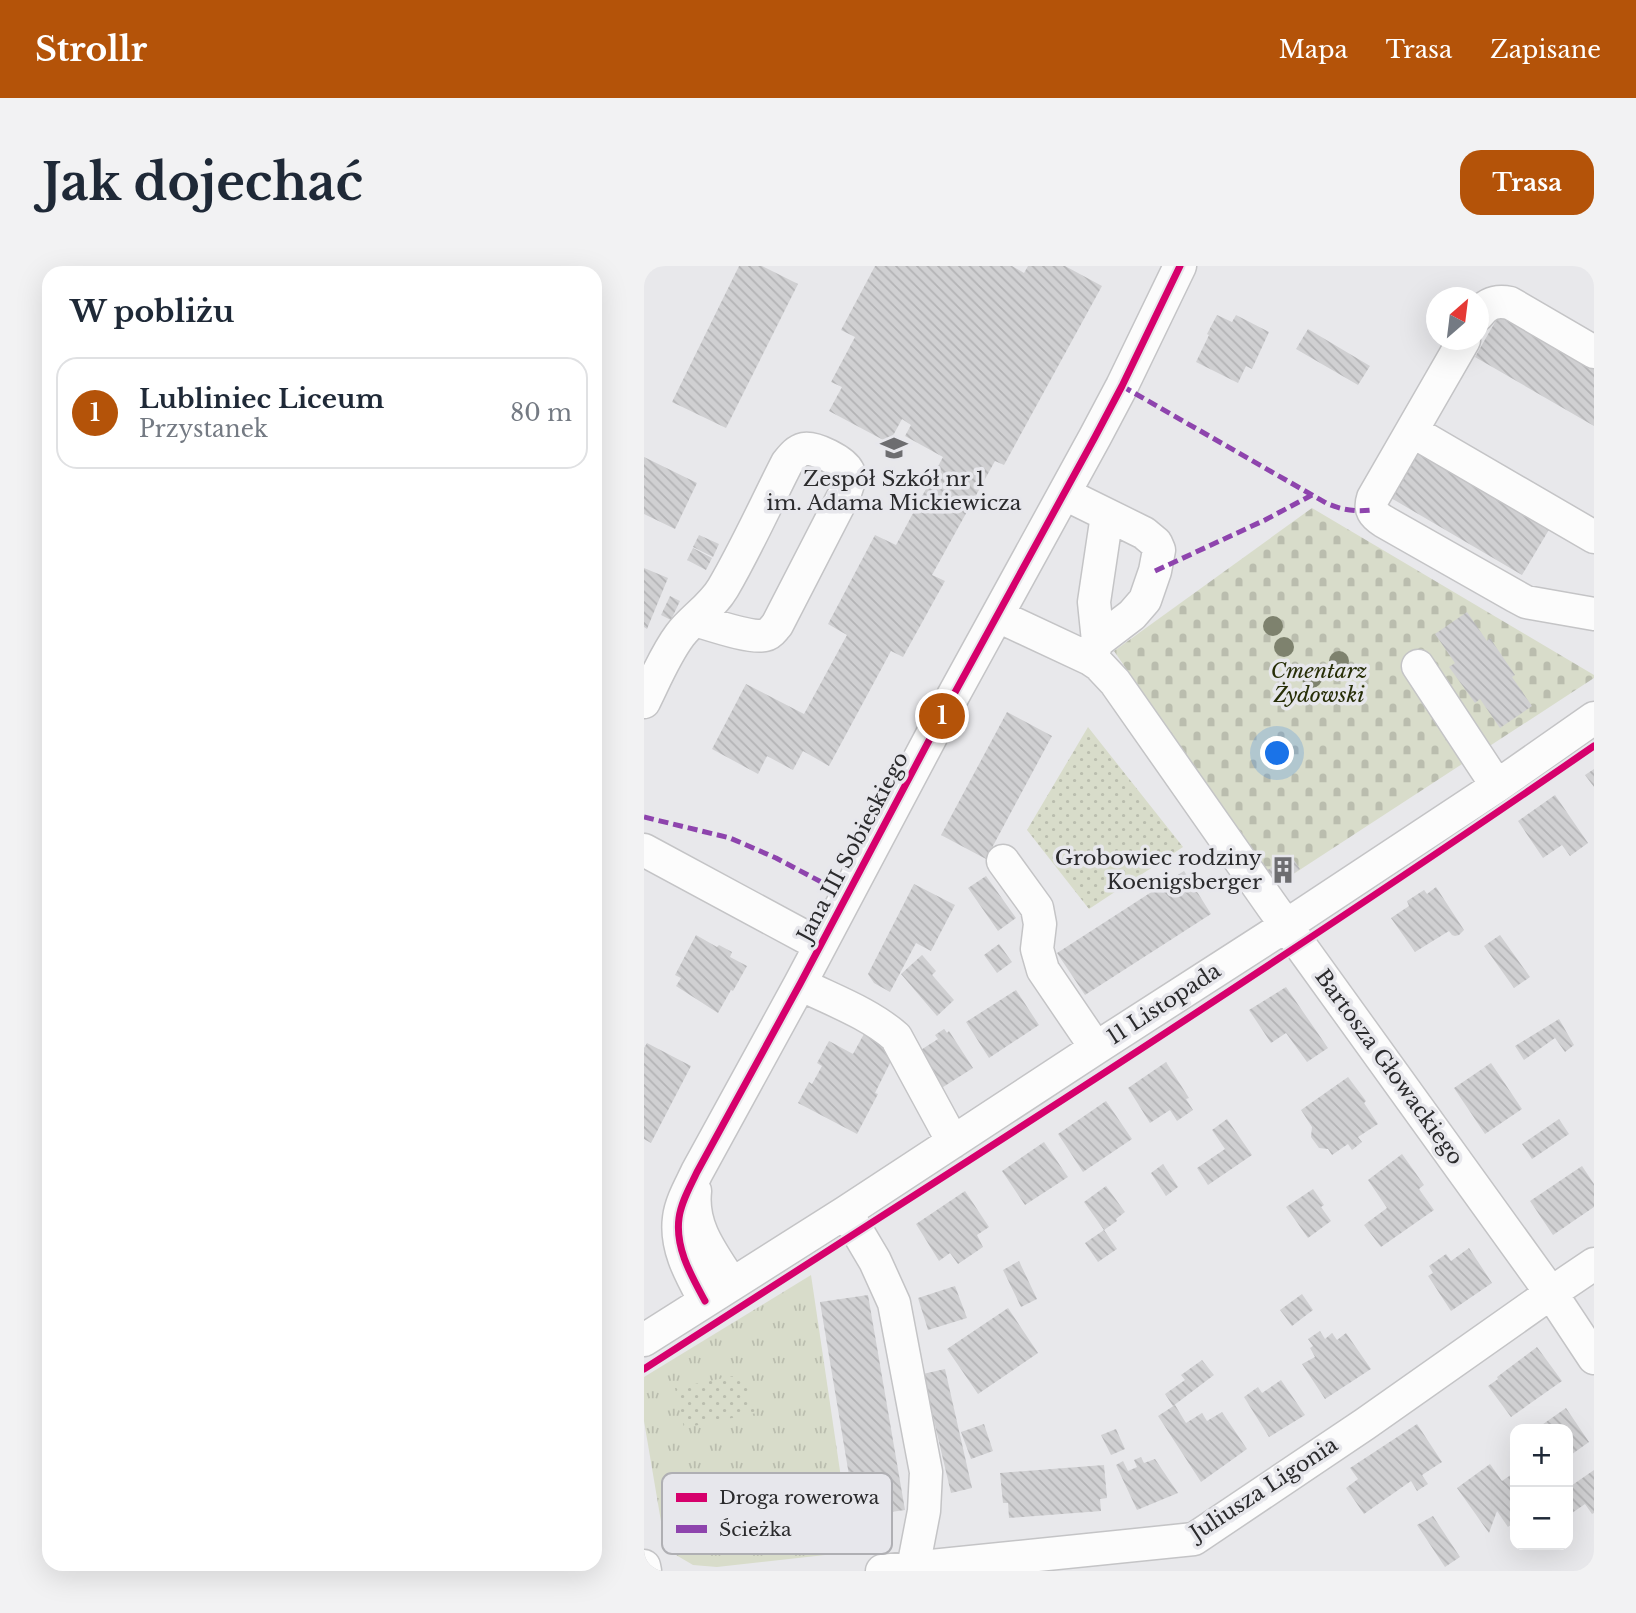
<!DOCTYPE html>
<html lang="pl">
<meta charset="utf-8">
<style>
:root{--surface:#fff;--page:#f2f2f3;--text:#1f2937;--muted:#747a83;--line:#e0e1e3;--accent:#b45309}
body{margin:0;font-family:"Libre Baskerville",serif;background:var(--page);color:var(--text)}
.controls{position:absolute;right:21px;bottom:21px;display:grid;overflow:hidden;border-radius:14px;box-shadow:0 7px 28px #0002}
.controls button{width:63px;height:63px;display:grid;place-items:center;padding:0;border:0;border-bottom:2px solid var(--line);background:var(--surface);color:var(--text);font:35px sans-serif}
.compass{position:absolute;left:782px;top:21px;width:63px;height:63px;border-radius:50%;background:var(--surface);box-shadow:0 7px 28px #0002;rotate:28deg}
.you{position:absolute;left:634px;top:488px;width:24px;height:24px;margin:-18px;border:5px solid #fff;border-radius:50%;background:#1a73e8;box-shadow:0 0 0 10px #1a73e833}
.badge{display:grid;place-items:center;width:46px;height:46px;border-radius:50%;background:var(--accent);color:#fff;font-size:23px;font-weight:700}
.pin{position:absolute;translate:-50% -50%;border:4px solid #fff;box-shadow:0 2px 7px #0006}
.list{margin:0;padding:0;list-style:none}
h2{display:flex;justify-content:space-between;align-items:center;height:91px;margin:0;padding:0 28px;font-size:30px}
h2 small{font-size:23px;font-weight:400;color:var(--muted)}
.list li{display:grid;grid-template-columns:46px 1fr auto;gap:21px;align-items:center;box-sizing:border-box;height:112px;margin:0 14px 14px;padding:0 14px;border:2px solid var(--line);border-radius:21px}
.list b{display:block;font-size:26px;white-space:nowrap}
.list p{margin:0;font-size:23px;white-space:nowrap;color:var(--muted)}
.list em{font-size:23px;font-style:normal;color:var(--muted)}
.map{position:relative;flex:none;width:950px;height:1305px;overflow:hidden;border-radius:21px}
header{display:flex;align-items:center;gap:42px;box-sizing:border-box;height:98px;padding:0 35px;background:var(--accent);color:#fff}
header strong{font-size:33px}
nav{display:flex;gap:38px;margin-inline-start:auto;font-size:24px}
.intro{display:flex;align-items:center;justify-content:space-between;box-sizing:border-box;height:168px;padding:0 42px}
h1{margin:0;font-size:49px}
.button{padding:18px 32px;border-radius:21px;background:var(--accent);color:#fff;font-size:24px;font-weight:700}
main{display:flex;gap:42px;padding:0 42px}
aside{flex:1;background:var(--surface);border-radius:21px;box-shadow:0 7px 28px #0002}
.map>svg:first-child{display:block}
.grass{fill:url(#grass-tufts)}
.cemetery{fill:url(#cemetery-stones)}
.park{fill:url(#park-dots)}
.building{fill:url(#building-back-hatch)}
.lines{fill:none;stroke-linecap:round;stroke-linejoin:round}
.minor-casing{stroke:#c4c4c6;stroke-width:35}
.minor{stroke:#fcfcfc;stroke-width:32}
.quiet{stroke:#8e44ad;stroke-width:5;stroke-dasharray:10 5;stroke-linecap:butt}
.cycleway-casing{stroke:#e7e7ec;stroke-width:11}
.cycleway{stroke:#d6006c;stroke-width:7}
.tree{fill:#7e826e}
.labels{text-anchor:middle;dominant-baseline:central;stroke-width:7;stroke-linejoin:round;paint-order:stroke}
.poi-label{font-size:21px;fill:#2b2b2d;stroke:#e7e7ec}
.park-label{font-size:21px;font-style:italic;fill:#272e07;stroke:#e7e7ec}
.street-label{font-size:21px;fill:#2b2b2d;stroke:#e7e7ec}
.key{fill:#e7e7ec;stroke:#afafb3;stroke-width:2}
.key-label{font-size:19px;fill:#2b2b2d}
</style>
<header>
<strong>Strollr</strong>
<nav><a>Mapa</a><a>Trasa</a><a>Zapisane</a></nav>
</header>
<div class="intro"><h1>Jak dojechać</h1><a class="button">Trasa</a></div>
<main>
<aside>
<h2>W pobliżu<small></small></h2>
<ul class="list">
<li><span class="badge">1</span><div><b>Lubliniec Liceum</b><p>Przystanek</p></div><em>80 m</em></li>
</ul>
</aside>
<div class="map">
<svg width="950" height="1305" viewBox="0 0 950 1305">
<defs>
<pattern id="grass-tufts" width="24" height="20" patternUnits="userSpaceOnUse" patternTransform="scale(1.75)"><rect width="24" height="20" fill="#d8dcca"/><path d="M3 7l-1-3M5 7V3M7 7l1-3M15 17l-1-3M17 17v-4M19 17l1-3" fill="none" stroke="#babdae"/></pattern>
<pattern id="cemetery-stones" width="16" height="16" patternUnits="userSpaceOnUse" patternTransform="scale(1.75)"><rect width="16" height="16" fill="#d8dcca"/><path d="M2 7V4a2 2 0 0 1 4 0v3zM10 15v-3a2 2 0 0 1 4 0v3z" fill="#babdae"/></pattern>
<pattern id="park-dots" width="8" height="8" patternUnits="userSpaceOnUse" patternTransform="scale(1.75)"><rect width="8" height="8" fill="#d8dcca"/><path d="M2 2h.1M6 6h.1" fill="none" stroke="#babdae" stroke-width="1.8" stroke-linecap="round"/></pattern>
<pattern id="building-back-hatch" width="6" height="6" patternUnits="userSpaceOnUse" patternTransform="scale(1.75)"><rect width="6" height="6" fill="#d0d0d2"/><path d="M-1 5l2 2M0 0l6 6M5-1l2 2" fill="none" stroke="#b3b3b5"/></pattern>
</defs>
<rect width="100%" height="100%" fill="#e8e8eb"/>
<path class="grass" d="M167,1009L208,1286L73,1301L49,1299L32,1289L20,1273L0,1155V1111Z"/>
<path class="cemetery" d="M668,242L950,409V412L631,620L470,385Z"/>
<path class="park" d="M444,461L539,581L445,643L383,564Z
M99,1108L112,1147L40,1162L31,1122Z"/>
<path class="building" d="M95,0H118L154,18L82,162L28,136Z
M231,0H368L380,7L384,0H421L458,20L360,199L351,195L288,309L301,315L259,391L247,385L185,500L159,485L149,504L123,490L114,508L68,483L102,418L160,448L203,369L184,358L231,269L252,279L299,191L261,170L267,159L258,153L245,177L185,145L198,121L187,116L211,71L197,64Z
M858,44L950,98V160L831,91Z
M573,49L588,56L592,49L625,66L608,103L602,100L594,117L552,96L565,69L563,68Z
M664,63L726,100L714,119L652,83Z
M775,185L906,262L878,309L747,232Z
M0,191L53,217L31,263L0,248Z
M55,269L75,278L69,291L49,281Z
M49,282L68,292L62,304L43,294Z
M0,302L24,312L3,363L0,361Z
M26,330L36,335L27,354L17,349Z
M823,346L843,375L846,372L871,409L868,411L888,440L856,462L836,433L831,437L805,401L811,397L791,368Z
M363,446L408,470L342,593L297,569Z
M950,503V521L941,509Z
M911,529L944,577L926,590L918,579L899,592L874,555Z
M646,588L656,603L631,620L621,606Z
M540,605L567,648L441,729L413,687Z
M342,610L372,652L354,665L324,622Z
M270,618L311,639L287,685L272,677L246,726L230,717L224,708Z
M792,621L820,664L815,669L811,670L808,669L805,665L771,686L747,652L765,640L763,635L780,624L783,628Z
M52,669L73,681L75,679L88,686L86,691L103,700L89,725L87,724L74,747L32,720L37,712L31,709Z
M856,669L886,711L870,722L840,680Z
M355,678L368,696L353,707L340,689Z
M278,689L292,705L288,709L310,734L293,750L257,708Z
M642,721L684,782L663,796L642,767L627,777L605,744Z
M372,724L395,759L345,792L322,756Z
M915,753L930,779L921,786L911,772L880,794L871,780Z
M300,763L303,767L305,765L329,802L296,823L272,787L294,773L291,769Z
M221,766L253,783L231,827L234,828L213,868L154,837L165,816L168,818L178,800L173,797L185,775L209,788Z
M3,777L47,800L7,877L0,873V782Z
M522,796L545,832L542,833L549,844L533,855L526,844L506,857L484,822Z
M847,797L878,843L841,868L810,822Z
M704,811L722,835L720,837L734,858L714,871L718,876L708,884L704,878L688,889L684,883L675,882L667,871L668,861L657,844Z
M462,835L488,873L439,906L414,868Z
M583,853L608,889L564,919L553,902L581,883L568,864Z
M915,853L925,868L888,893L878,878Z
M400,876L424,911L381,939L358,905Z
M758,888L780,919L775,923L790,944L737,981L720,959L743,942L724,914Z
M519,898L534,921L522,930L507,907Z
M938,900L950,918V941L909,969L886,935Z
M462,920L481,946L472,953L473,955L460,964L473,983L454,996L441,977L460,964L440,936Z
M669,923L680,939L677,941L687,955L664,972L642,941Z
M321,925L345,961L333,969L339,981L314,998L306,987L295,995L272,958Z
M825,982L848,1017L807,1045L784,1010L789,1007L785,1000L802,988L807,995Z
M375,995L393,1033L377,1041L359,1004Z
M311,1020L323,1052L284,1064L274,1032Z
M658,1028L669,1044L648,1060L636,1044Z
M224,1029L261,1244L212,1251L176,1036Z
M364,1042L394,1087L334,1128L303,1083Z
M676,1065L681,1073L688,1067L693,1074L702,1067L727,1103L681,1133L658,1098L671,1091L666,1082L669,1080L664,1073Z
M893,1081L918,1115L867,1151L844,1120L854,1113L853,1111Z
M558,1094L570,1109L529,1140L521,1128L541,1114L537,1109Z
M301,1103L328,1222L307,1227L279,1108Z
M637,1114L661,1149L625,1171L600,1131L614,1121L618,1127Z
M531,1139L542,1157L558,1147L563,1155L578,1146L603,1183L557,1216L514,1150Z
M922,1142L945,1176L924,1191V1163H892Z
M340,1158L349,1185L327,1193L317,1166Z
M773,1158L798,1196L778,1209L784,1218L773,1225L767,1215L720,1248L702,1222L714,1213L706,1202Z
M472,1163L481,1183L467,1189L457,1169Z
M497,1191L500,1197L511,1193L534,1227L493,1244L472,1199L479,1195L484,1205L493,1201L490,1194Z
M846,1198L858,1215L871,1206V1256L864,1261L853,1245L845,1267L813,1222Z
M460,1199L463,1232L456,1233L457,1245L365,1252L364,1237H359L356,1207Z
M950,1204V1247L948,1248L941,1238L928,1247L924,1241V1222Z
M789,1250L816,1291L801,1301L773,1259Z"/>
<g class="lines">
<defs>
<path id="minor" d="M834,49C843,37 852,34 866,37L950,86
M820,74L729,232C725,244 730,249 739,255L871,330L882,336L950,348
M768,165L950,271
M421,228L500,267L512,277L515,284L511,305L501,334L488,349L454,375L446,393
M354,350L446,393L455,399L471,416L628,640L907,1027L950,1092
M454,375L450,336L463,249
M774,400L853,520
M0,436C11,414 21,389 36,369C49,352 68,341 79,322C103,281 122,238 143,197C148,191 152,185 160,183C171,181 199,195 204,205C207,213 203,220 201,227L133,359C129,363 127,368 121,369C108,373 65,358 51,354
M0,584L176,679
M359,595L393,642L396,658L393,683L399,704L452,782
M156,718C188,734 225,747 252,771L309,876
M51,925C47,962 69,988 88,1018
M202,946L231,995L250,1037L282,1206L280,1245L269,1302
M61,1035C47,1009 31,982 35,952C37,936 46,921 53,906L156,718L298,450L451,171L478,120L536,0
M0,1074L202,946L452,782L643,659L853,520L950,452
M0,1300L1,1305
M238,1305L550,1273L721,1158L907,1027L950,998"/>
</defs>
<use href="#minor" class="minor-casing"/>
<use href="#minor" class="minor"/>
<path class="quiet" d="M478,120L682,237C698,244 711,246 728,244
M511,305L621,254L668,229
M0,551L86,572L132,592L181,618"/>
<defs>
<path id="cycleway" d="M61,1035C47,1009 31,982 35,952C37,936 46,921 53,906L156,718L298,450L451,171L478,120L536,0
M0,1103C78,1052 157,1003 235,952C476,798 715,642 950,480"/>
</defs>
<use href="#cycleway" class="cycleway-casing"/>
<use href="#cycleway" class="cycleway"/>
</g>
<g class="tree">
<circle cx="629" cy="360" r="10"/>
<circle cx="640" cy="381" r="10"/>
<circle cx="695" cy="395" r="10"/>
<circle cx="668" cy="412" r="10"/>
</g>
<defs>
<symbol id="school-bare" viewBox="-9 -9 18 18"><path d="M0-5L7-2L0 1L-7-2ZM-4 1L0 2.5L4 1V4Q0 6-4 4Z" fill="#6d6d70" stroke="#e7e7ec" stroke-width="2.5" paint-order="stroke"/></symbol>
<symbol id="building-bare" viewBox="-9 -9 18 18"><path d="M-4-6H4V6H1V3H-1V6H-4ZM-2.5-4.3h1.7v1.8h-1.7ZM.8-4.3h1.7v1.8H.8ZM-2.5-1h1.7V.8h-1.7ZM.8-1h1.7V.8H.8Z" fill="#6d6d70" stroke="#e7e7ec" stroke-width="2.5" paint-order="stroke"/></symbol>
</defs>
<g fill-rule="evenodd">
<use href="#school-bare" x="231" y="163" width="38" height="38"/>
<use href="#building-bare" x="620" y="585" width="38" height="38"/>
</g>
<g class="labels">
<g class="poi-label">
<text x="250" y="213">Zespół Szkół nr 1<tspan x="250" dy="24">im. Adama Mickiewicza</tspan></text>
<text x="618" y="592" text-anchor="end">Grobowiec rodziny<tspan x="618" dy="24">Koenigsberger</tspan></text>
</g>
<g class="park-label">
<text x="675" y="405">Cmentarz<tspan x="675" dy="24">Żydowski</tspan></text>
</g>
<g class="street-label">
<text transform="translate(209 581) rotate(-62)">Jana III Sobieskiego</text>
<text transform="translate(520 738) rotate(-33)">11 Listopada</text>
<text transform="translate(745 801) rotate(54)">Bartosza Głowackiego</text>
<text transform="translate(620 1223) rotate(-33)">Juliusza Ligonia</text>
</g>
</g>
<rect x="18" y="1207" width="230" height="81" rx="10" class="key"/>
<rect x="32" y="1227" width="31" height="9" fill="#d6006c"/>
<rect x="32" y="1259" width="31" height="8" fill="#8e44ad"/>
<g class="key-label">
<text x="75" y="1238">Droga rowerowa</text>
<text x="75" y="1270">Ścieżka</text>
</g>
</svg>
<div class="controls">
<button>+</button>
<button>−</button>
</div>
<svg class="compass" viewBox="-18 -18 36 36"><path d="M0-13l5 13h-10z" fill="#e53935"/><path d="M0 13l5-13h-10z" fill="#747a83"/></svg>
<div class="you"></div>
<div class="pin badge" style="left:298px;top:450px">1</div>
</div>
</main>
